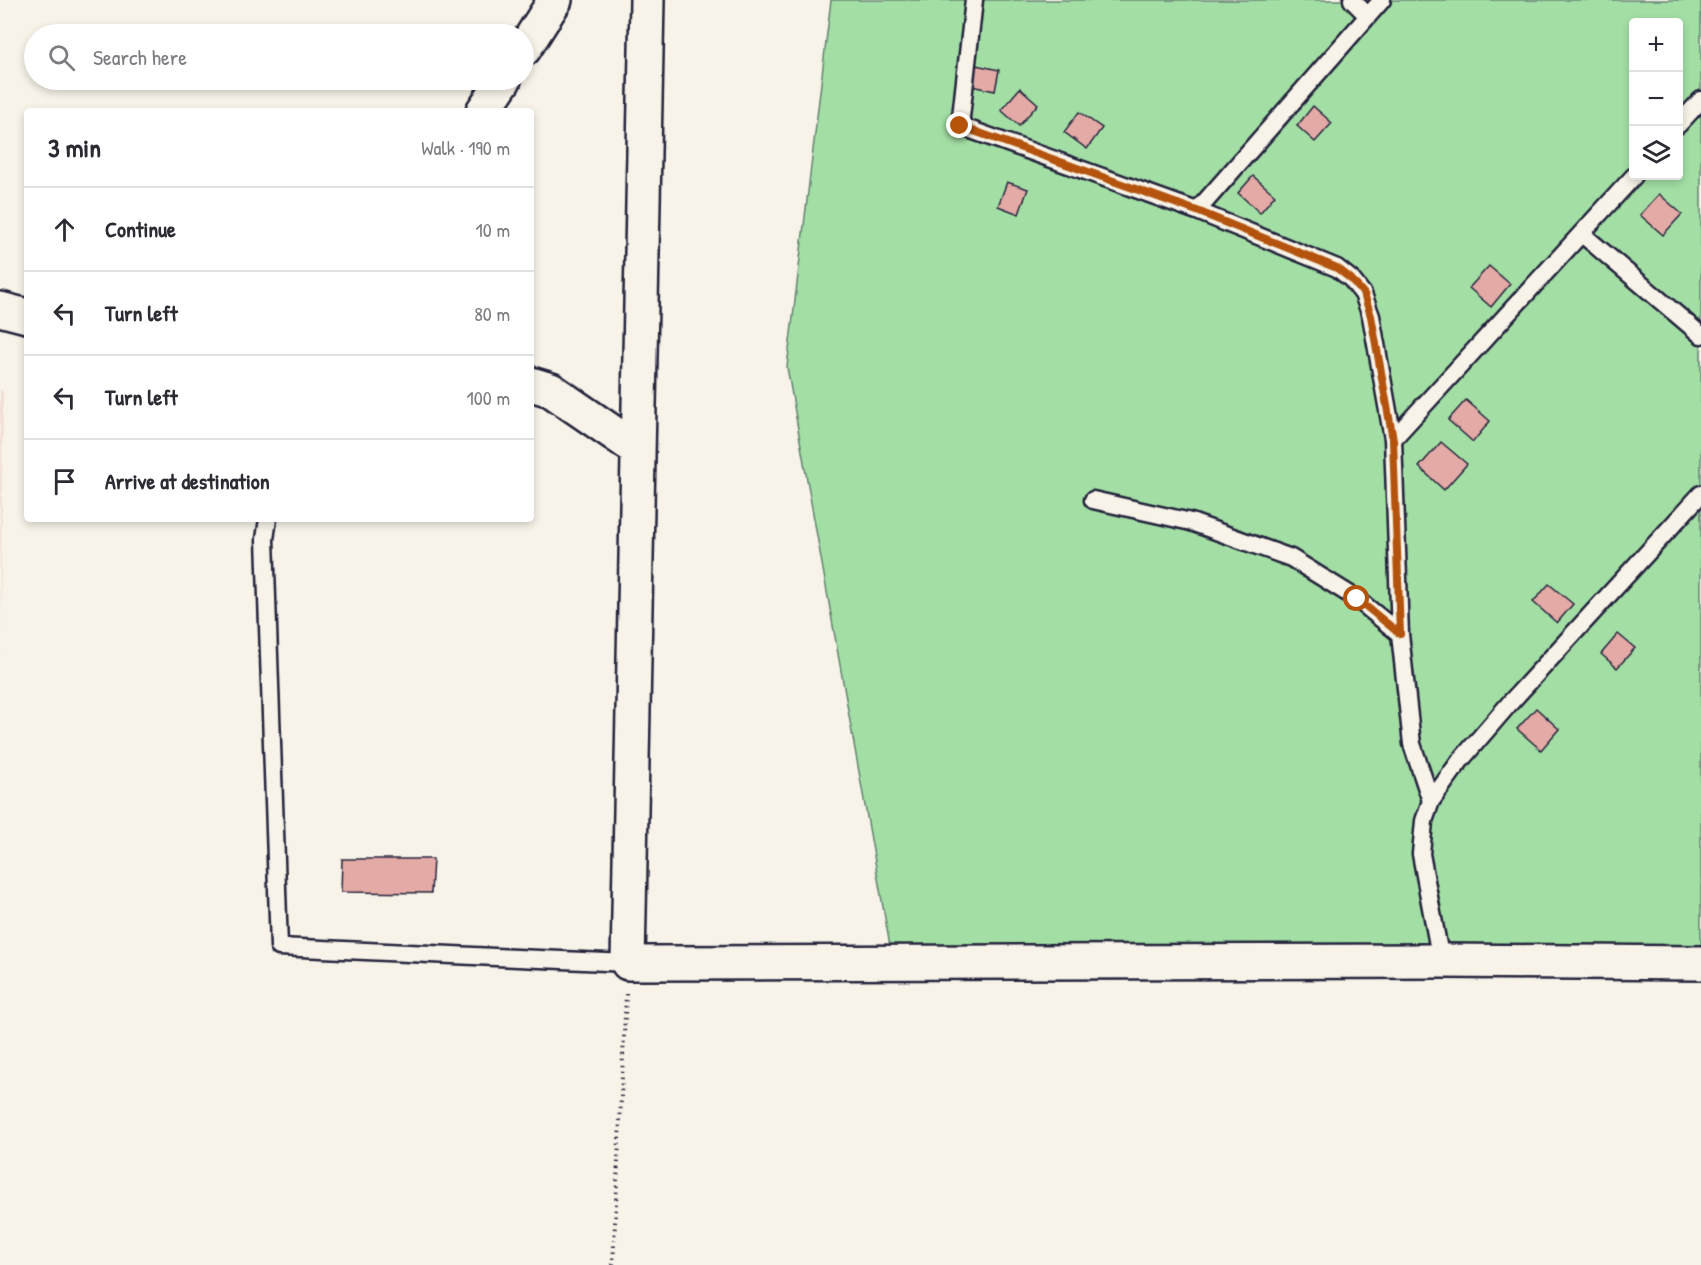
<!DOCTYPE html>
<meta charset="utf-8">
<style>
:root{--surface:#fff;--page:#f2f2f3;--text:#2b2b33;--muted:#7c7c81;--line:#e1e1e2}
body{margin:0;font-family:"Patrick Hand",sans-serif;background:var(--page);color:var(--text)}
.controls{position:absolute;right:18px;top:18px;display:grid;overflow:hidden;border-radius:6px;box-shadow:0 3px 9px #0003}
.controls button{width:54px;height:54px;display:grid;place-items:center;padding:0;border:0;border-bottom:2px solid var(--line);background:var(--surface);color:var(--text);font:30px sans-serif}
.stop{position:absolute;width:18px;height:18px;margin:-14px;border:4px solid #b45309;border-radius:50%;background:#fff}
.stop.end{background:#b45309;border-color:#fff;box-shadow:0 2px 6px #0008}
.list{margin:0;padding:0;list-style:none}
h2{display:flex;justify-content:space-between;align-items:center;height:78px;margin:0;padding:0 24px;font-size:26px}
h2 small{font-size:20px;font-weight:400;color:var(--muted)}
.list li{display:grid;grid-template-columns:39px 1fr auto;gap:18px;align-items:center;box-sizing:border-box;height:84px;padding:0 24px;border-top:2px solid var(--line)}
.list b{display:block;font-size:22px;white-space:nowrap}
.list em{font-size:20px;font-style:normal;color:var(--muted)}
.icon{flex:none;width:33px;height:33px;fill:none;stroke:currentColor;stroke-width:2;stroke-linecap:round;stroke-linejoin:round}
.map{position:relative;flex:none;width:1701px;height:1265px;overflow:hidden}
.search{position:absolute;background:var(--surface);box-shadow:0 3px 9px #0003;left:24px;top:24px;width:510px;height:66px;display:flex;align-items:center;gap:15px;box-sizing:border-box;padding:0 21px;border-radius:33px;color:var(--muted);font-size:22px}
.panel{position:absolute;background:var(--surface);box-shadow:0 3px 9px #0003;left:24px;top:108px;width:510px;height:414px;border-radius:6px}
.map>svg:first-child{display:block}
.built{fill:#f1ddd4}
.green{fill:#a3dfa5;stroke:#628070;stroke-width:1.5;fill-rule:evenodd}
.building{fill:#e4aaa6;stroke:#22223b;stroke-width:1.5}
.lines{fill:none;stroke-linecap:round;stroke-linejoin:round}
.lane-casing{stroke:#22223b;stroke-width:21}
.street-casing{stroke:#22223b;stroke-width:38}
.path{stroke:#22223b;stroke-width:4;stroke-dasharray:1.5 4.5;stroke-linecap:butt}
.lane{stroke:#f7f3e8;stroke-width:16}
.street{stroke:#f7f3e8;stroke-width:33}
.route{stroke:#b45309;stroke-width:8}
</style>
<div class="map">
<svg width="1701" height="1265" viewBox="0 0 1701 1265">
<rect width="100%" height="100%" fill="#f7f3e8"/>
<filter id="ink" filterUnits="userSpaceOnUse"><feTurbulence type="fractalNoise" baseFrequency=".0167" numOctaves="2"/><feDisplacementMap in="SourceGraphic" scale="12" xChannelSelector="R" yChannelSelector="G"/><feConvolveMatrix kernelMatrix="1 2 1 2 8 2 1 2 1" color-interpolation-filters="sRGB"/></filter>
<g filter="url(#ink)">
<path class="built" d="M0,390L3,391L0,659Z"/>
<path class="green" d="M831,0H1701V963H893L787,367ZM1634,22H1678V176H1634Z"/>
<path class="building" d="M976,65L999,70L995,91L971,86Z
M1020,88L1038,104L1019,126L1001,110Z
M1313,106L1332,123L1315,142L1297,126Z
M1079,112L1102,128L1087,149L1064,132Z
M1253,176L1275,195L1260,213L1238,193Z
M1007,182L1028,189L1019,214L998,206Z
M1659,194L1682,214L1663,235L1640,215Z
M1489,266L1510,284L1491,307L1469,288Z
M1466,400L1490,421L1473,442L1448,420Z
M1441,442L1467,464L1444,490L1419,467Z
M1549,584L1573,604L1557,623L1533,602Z
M1618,634L1635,648L1617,668L1601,654Z
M1536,708L1559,729L1541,750L1517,729Z
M342,859H433L431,893L341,892Z"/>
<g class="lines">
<defs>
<path id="lane" d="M974,0L960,126L1197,211L1337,268L1351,279L1363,294L1371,316L1393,439L1400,634L1412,744L1431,801L1424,821L1421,854L1441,961
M1352,0L1368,16
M1678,125L1701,100
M1197,211L1382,0
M1582,234L1701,335
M1393,439L1634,176
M1093,500L1191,522L1291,558L1357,599L1400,634
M268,519L265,539L279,947L628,963
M1431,801L1460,761L1509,704L1701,494"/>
<path id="street" d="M647,0L628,963L1441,961L1701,963
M524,49L555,0
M483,111L504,80
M0,309L27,316
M531,384L551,390L638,450"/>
</defs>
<use href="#lane" class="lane-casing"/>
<use href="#street" class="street-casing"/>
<path class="path" d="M613,1265L626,994"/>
<use href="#lane" class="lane"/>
<use href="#street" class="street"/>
</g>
</g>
<g class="lines" filter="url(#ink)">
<path class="route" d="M960,126L1197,211L1337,268L1351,279L1364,294L1371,316L1393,440L1400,634L1357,599"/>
</g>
</svg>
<div class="controls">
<button>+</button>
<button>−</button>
<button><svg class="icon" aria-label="layers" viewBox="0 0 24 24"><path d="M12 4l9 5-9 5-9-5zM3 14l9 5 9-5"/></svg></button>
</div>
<div class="stop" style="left:1357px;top:599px"></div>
<div class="stop end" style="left:960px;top:126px"></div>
<div class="search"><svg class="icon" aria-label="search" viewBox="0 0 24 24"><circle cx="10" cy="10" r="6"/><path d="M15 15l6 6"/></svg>Search here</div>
<section class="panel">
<h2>3 min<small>Walk · 190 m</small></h2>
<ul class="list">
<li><svg class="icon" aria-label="ahead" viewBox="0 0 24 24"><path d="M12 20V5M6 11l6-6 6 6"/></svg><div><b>Continue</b></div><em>10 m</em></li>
<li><svg class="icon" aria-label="left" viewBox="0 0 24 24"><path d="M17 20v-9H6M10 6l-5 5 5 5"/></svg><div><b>Turn left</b></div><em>80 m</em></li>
<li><svg class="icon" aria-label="left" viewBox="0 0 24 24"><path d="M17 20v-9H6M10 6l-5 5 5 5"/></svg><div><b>Turn left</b></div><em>100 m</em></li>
<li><svg class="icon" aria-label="arrive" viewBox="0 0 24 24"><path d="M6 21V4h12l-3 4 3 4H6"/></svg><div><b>Arrive at destination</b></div></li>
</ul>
</section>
</div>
